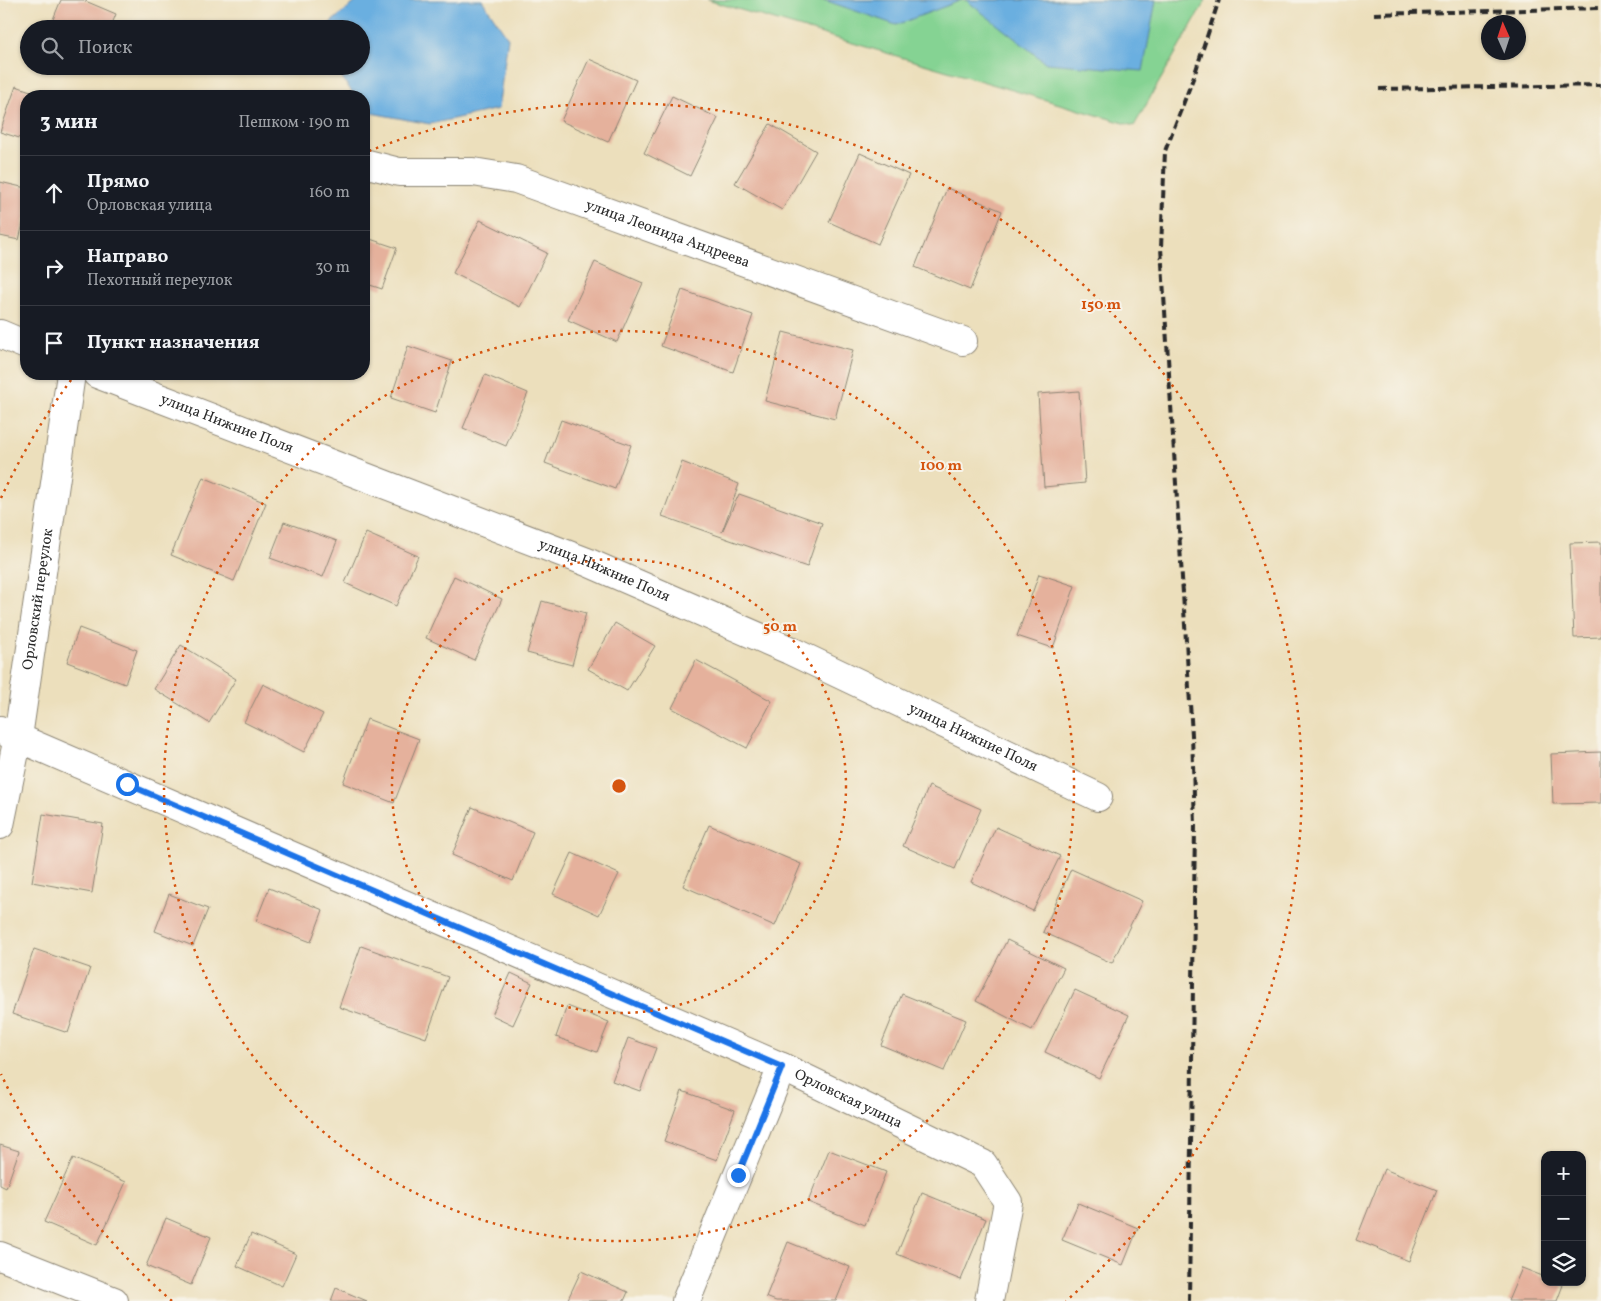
<!DOCTYPE html>
<html lang="ru">
<meta charset="utf-8">
<style>
:root{--surface:#171b24;--page:#242831;--text:#f1f3f6;--muted:#9ea1a6;--line:#363941}
body{margin:0;font-family:Vollkorn,serif;background:var(--page);color:var(--text)}
.controls{position:absolute;right:15px;bottom:15px;display:grid;overflow:hidden;border-radius:10px;box-shadow:0 1px 4px #0004}
.controls button{width:45px;height:45px;display:grid;place-items:center;padding:0;border:0;border-bottom:1px solid var(--line);background:var(--surface);color:var(--text);font:25px sans-serif}
.compass{position:absolute;left:1481px;top:15px;width:45px;height:45px;border-radius:50%;background:var(--surface);box-shadow:0 1px 4px #0004;rotate:357deg}
.stop{position:absolute;width:15px;height:15px;margin:-11px;border:4px solid #1a73e8;border-radius:50%;background:#fff}
.stop.end{background:#1a73e8;border-color:#fff;box-shadow:0 1px 5px #0008}
.list{margin:0;padding:0;list-style:none}
h2{display:flex;justify-content:space-between;align-items:center;height:65px;margin:0;padding:0 20px;font-size:21px}
h2 small{font-size:16px;font-weight:400;color:var(--muted)}
.list li{display:grid;grid-template-columns:32px 1fr auto;gap:15px;align-items:center;box-sizing:border-box;height:75px;padding:0 20px;border-top:1px solid var(--line)}
.list b{display:block;font-size:19px;white-space:nowrap}
.list p{margin:0;font-size:16px;white-space:nowrap;color:var(--muted)}
.list em{font-size:16px;font-style:normal;color:var(--muted)}
.icon{flex:none;width:28px;height:28px;fill:none;stroke:currentColor;stroke-width:2;stroke-linecap:round;stroke-linejoin:round}
.map{position:relative;flex:none;width:1601px;height:1301px;overflow:hidden}
.search{position:absolute;background:var(--surface);box-shadow:0 1px 4px #0004;left:20px;top:20px;width:350px;height:55px;display:flex;align-items:center;gap:12px;box-sizing:border-box;padding:0 18px;border-radius:28px;color:var(--muted);font-size:19px}
.panel{position:absolute;background:var(--surface);box-shadow:0 1px 4px #0004;left:20px;top:90px;width:350px;height:290px;border-radius:20px}
.map>svg:first-child{display:block}
.green{fill:#85d393;stroke:#587f5f}
.water{fill:#6aafe0;stroke:#4a6d86}
.building{fill:#e5b19c}
.lines{fill:none;stroke-linecap:round;stroke-linejoin:round}
.minor-casing{stroke:#8c8574;stroke-width:30}
.minor{stroke:#fff;stroke-width:28}
.rail{stroke:#2b2b2b;stroke-width:4;stroke-dasharray:8 4;stroke-linecap:butt}
.route{stroke:#1a73e8;stroke-width:6}
.ring{fill:none;stroke:#d5540f;stroke-width:2.5;stroke-dasharray:2.5 5}
.labels{text-anchor:middle;dominant-baseline:central;stroke-width:4;stroke-linejoin:round;paint-order:stroke}
.street-label{font-size:15px;fill:#2b2b2b;stroke:#f7f3e8}
.centre{fill:#d5540f;stroke:#f7f3e8;stroke-width:2.5}
.ring-label{font-size:15px;text-anchor:middle;font-weight:bold;fill:#d5540f;stroke:#f7f3e8;stroke-width:4;stroke-linejoin:round;paint-order:stroke}
</style>
<div class="map">
<svg width="1601" height="1301" viewBox="0 0 1601 1301">
<rect width="100%" height="100%" fill="#f7f3e8"/>
<filter id="ink" filterUnits="userSpaceOnUse"><feTurbulence type="fractalNoise" baseFrequency=".02" numOctaves="2"/><feDisplacementMap in="SourceGraphic" scale="10" xChannelSelector="R" yChannelSelector="G"/><feConvolveMatrix kernelMatrix="1 2 1 2 8 2 1 2 1" color-interpolation-filters="sRGB"/></filter>
<filter id="wash" filterUnits="userSpaceOnUse"><feTurbulence type="fractalNoise" baseFrequency=".0096" numOctaves="4" result="noise"/><feDisplacementMap in="SourceGraphic" scale="20" xChannelSelector="R" yChannelSelector="G"/><feGaussianBlur stdDeviation="1.12" result="paint"/><feColorMatrix in="noise" values="0 0 0 0 0 0 0 0 0 0 0 0 0 0 0 0 0 1.4 0 .05"/><feComposite in="paint" operator="in"/></filter>
<g filter="url(#wash)">
<rect width="100%" height="100%" fill="#ecdfbc"/>
<path class="green" d="M707,0H1206L1134,126Z"/>
<path class="water" d="M358,0H482L508,38L498,109L430,124L366,112L364,96H355L337,71L336,66H361V29H331L330,23Z
M824,0H962L896,25Z
M966,0H1156L1143,71L1046,63Z"/>
<g id="blocks">
<path class="building" d="M61,0H83L116,14L110,29H49Z
M589,59L636,80L608,142L561,121Z
M16,86L45,96H26V140L0,132Z
M672,96L718,118L690,176L644,153Z
M770,124L816,151L782,210L735,183Z
M860,153L909,175L878,244L829,222Z
M0,182L26,188V211L19,240L0,236Z
M947,188L1002,211L970,290L915,267Z
M480,220L547,253L520,307L453,273Z
M364,237L397,248L382,289L364,283Z
M595,262L643,283L617,342L568,320Z
M682,290L753,315L733,372L661,346Z
M783,332L853,350L835,419L765,401Z
M408,346L452,361L435,413L391,398Z
M485,375L528,393L506,446L463,428Z
M1079,391L1085,483L1044,487L1038,394Z
M561,420L631,445L615,489L545,463Z
M682,462L739,484L722,532L739,494L822,523L807,567L662,516Z
M203,477L266,503L234,581L171,555Z
M284,522L337,541L323,577L270,558Z
M366,533L418,556L396,606L345,583Z
M1601,542V637L1574,638L1570,543Z
M1039,574L1075,586L1053,648L1017,636Z
M454,576L502,599L474,660L426,638Z
M542,601L586,613L572,665L527,653Z
M615,623L655,646L627,691L588,669Z
M79,628L137,650L125,684L67,662Z
M181,645L236,679L209,723L154,689Z
M696,660L772,701L747,748L672,708Z
M263,684L323,714L304,752L244,722Z
M367,719L419,739L394,803L343,783Z
M1601,752V803L1553,804L1551,754Z
M929,786L981,809L955,869L903,846Z
M472,807L533,832L513,881L452,855Z
M43,814L103,824L92,893L32,882Z
M709,825L801,864L775,926L683,886Z
M996,827L1060,856L1033,911L971,882Z
M572,853L619,874L599,915L553,894Z
M1071,869L1142,901L1112,963L1043,932Z
M269,888L323,910L311,942L256,921Z
M169,894L208,909L193,946L155,931Z
M1007,940L1064,968L1032,1030L976,1001Z
M361,946L448,977L426,1038L339,1007Z
M34,949L90,968L68,1033L12,1014Z
M511,973L532,983L513,1025L492,1015Z
M1075,990L1129,1015L1099,1078L1045,1052Z
M902,994L966,1020L944,1071L881,1045Z
M567,1006L609,1022L597,1052L556,1037Z
M628,1038L656,1048L640,1091L612,1081Z
M682,1091L735,1110L717,1160L664,1141Z
M0,1145L19,1151L6,1188L0,1185Z
M829,1150L886,1172L865,1225L808,1202Z
M73,1158L126,1182L97,1245L44,1222Z
M1384,1169L1437,1190L1409,1261L1356,1240Z
M922,1193L986,1219L961,1280L897,1254Z
M1078,1203L1138,1228L1123,1265L1062,1240Z
M166,1218L211,1237L191,1285L146,1266Z
M251,1234L296,1254L282,1286L237,1266Z
M788,1242L850,1267L836,1301H776L766,1297Z
M1522,1268L1545,1277V1282H1556L1563,1285L1557,1301H1508Z
M581,1271L628,1292L624,1301H567Z
M336,1288L367,1301H331Z"/>
</g>
</g>
<g filter="url(#ink)">
<use href="#blocks" fill-opacity="0" stroke="#8c8574" stroke-width="1"/>
<g class="lines">
<defs>
<g id="minor">
<path id="s1" d="M364,163L399,172H473L516,179L963,341"/>
<path d="M0,334L26,345"/>
<path id="s2" d="M97,374L587,562L789,650L1098,797"/>
<path id="s3" d="M0,730L782,1067L983,1164L1008,1202L989,1301"/>
<path id="s4" d="M0,825L18,737L71,374"/>
<path d="M0,1256L114,1301"/>
<path d="M686,1301L782,1067"/>
</g>
</defs>
<use href="#minor" class="minor-casing"/>
<use href="#minor" class="minor"/>
<path class="rail" d="M1374,14L1601,8
M1379,89L1601,85
M1189,1301L1195,825L1192,735L1161,248L1165,151L1194,76L1219,0"/>
</g>
</g>
<g class="lines" filter="url(#ink)">
<path class="route" d="M127,784L782,1067L738,1175"/>
</g>
<g class="ring">
<circle cx="619" cy="786" r="227"/>
<circle cx="619" cy="786" r="455"/>
<path d="M172 1301A682 682 0 0 1 1 1074M1 498A682 682 0 0 1 74 376M369 151A682 682 0 0 1 1066 1301"/>
</g>
<g class="labels">
<g class="street-label">
<text stroke="none"><textPath href="#s1" startOffset="315">улица Леонида Андреева</textPath></text>
<text stroke="none"><textPath href="#s2" startOffset="139">улица Нижние Поля</textPath></text>
<text stroke="none"><textPath href="#s2" startOffset="544">улица Нижние Поля</textPath></text>
<text stroke="none"><textPath href="#s4" startOffset="229">Орловский переулок</textPath></text>
<text stroke="none"><textPath href="#s2" startOffset="949">улица Нижние Поля</textPath></text>
<text stroke="none"><textPath href="#s3" startOffset="925">Орловская улица</textPath></text>
</g>
</g>
<circle cx="619" cy="786" r="8" class="centre"/>
<g class="ring-label">
<text x="1101" y="309">150 m</text>
<text x="941" y="470">100 m</text>
<text x="780" y="631">50 m</text>
</g>
</svg>
<div class="controls">
<button>+</button>
<button>−</button>
<button><svg class="icon" aria-label="layers" viewBox="0 0 24 24"><path d="M12 4l9 5-9 5-9-5zM3 14l9 5 9-5"/></svg></button>
</div>
<svg class="compass" viewBox="-18 -18 36 36"><path d="M0-13l5 13h-10z" fill="#e53935"/><path d="M0 13l5-13h-10z" fill="#9ea1a6"/></svg>
<div class="stop" style="left:127px;top:784px"></div>
<div class="stop end" style="left:738px;top:1175px"></div>
<div class="search"><svg class="icon" aria-label="search" viewBox="0 0 24 24"><circle cx="10" cy="10" r="6"/><path d="M15 15l6 6"/></svg>Поиск</div>
<section class="panel">
<h2>3 мин<small>Пешком · 190 m</small></h2>
<ul class="list">
<li><svg class="icon" aria-label="ahead" viewBox="0 0 24 24"><path d="M12 20V5M6 11l6-6 6 6"/></svg><div><b>Прямо</b><p>Орловская улица</p></div><em>160 m</em></li>
<li><svg class="icon" aria-label="right" viewBox="0 0 24 24"><path d="M7 20v-9h11M14 6l5 5-5 5"/></svg><div><b>Направо</b><p>Пехотный переулок</p></div><em>30 m</em></li>
<li><svg class="icon" aria-label="arrive" viewBox="0 0 24 24"><path d="M6 21V4h12l-3 4 3 4H6"/></svg><div><b>Пункт назначения</b></div></li>
</ul>
</section>
</div>
